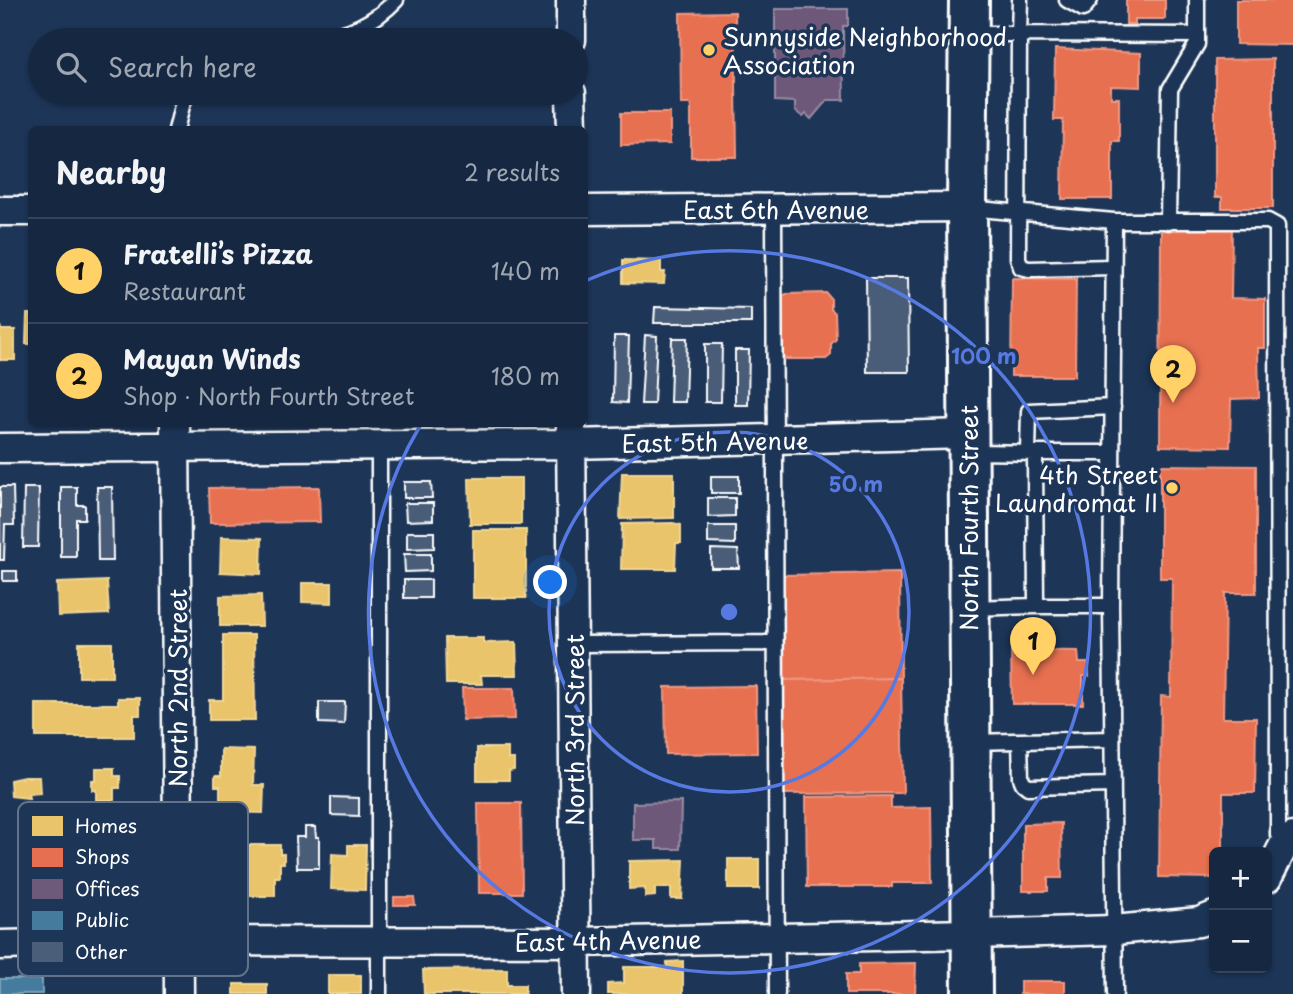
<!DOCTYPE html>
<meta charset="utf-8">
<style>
:root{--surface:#162841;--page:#23344c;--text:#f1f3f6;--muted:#9ea6b1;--line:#35445a;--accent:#ffd166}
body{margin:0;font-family:"Playpen Sans",sans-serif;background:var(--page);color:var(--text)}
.controls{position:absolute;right:21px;bottom:21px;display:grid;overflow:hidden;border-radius:10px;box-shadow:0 2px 5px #0004}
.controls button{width:63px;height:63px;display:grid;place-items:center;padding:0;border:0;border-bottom:2px solid var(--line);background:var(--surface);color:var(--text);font:35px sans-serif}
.you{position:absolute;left:551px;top:583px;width:24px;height:24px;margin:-18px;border:5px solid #fff;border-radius:50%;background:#1a73e8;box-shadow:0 0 0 10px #1a73e833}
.badge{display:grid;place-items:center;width:46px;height:46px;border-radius:50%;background:var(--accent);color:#111;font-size:23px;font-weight:700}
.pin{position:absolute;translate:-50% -58px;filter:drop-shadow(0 2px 4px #0008)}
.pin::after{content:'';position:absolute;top:37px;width:24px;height:21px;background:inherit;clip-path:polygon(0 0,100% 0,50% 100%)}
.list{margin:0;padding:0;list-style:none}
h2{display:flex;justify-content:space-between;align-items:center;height:91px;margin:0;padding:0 28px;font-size:30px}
h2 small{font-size:23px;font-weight:400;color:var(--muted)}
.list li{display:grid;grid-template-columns:46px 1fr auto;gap:21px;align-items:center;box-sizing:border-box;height:105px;padding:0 28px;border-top:2px solid var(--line)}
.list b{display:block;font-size:26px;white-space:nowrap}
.list p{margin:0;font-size:23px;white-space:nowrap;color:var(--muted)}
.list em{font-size:23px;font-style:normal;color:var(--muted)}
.icon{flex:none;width:38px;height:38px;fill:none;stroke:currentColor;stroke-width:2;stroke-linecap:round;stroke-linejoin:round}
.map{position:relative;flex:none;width:1293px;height:994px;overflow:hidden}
.search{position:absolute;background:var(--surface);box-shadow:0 2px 5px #0004;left:28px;top:28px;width:560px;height:77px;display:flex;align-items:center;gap:18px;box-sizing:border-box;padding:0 24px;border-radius:38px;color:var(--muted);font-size:26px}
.panel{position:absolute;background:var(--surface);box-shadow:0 2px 5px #0004;left:28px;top:126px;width:560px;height:301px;border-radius:10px}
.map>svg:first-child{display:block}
.homes{fill:#e9c46a;stroke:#f0d697;stroke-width:2}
.shops{fill:#e76f51;stroke:#ee9a85;stroke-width:2}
.offices{fill:#6d597a;stroke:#998ba2;stroke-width:2}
.public{fill:#457b9d;stroke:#7da3ba;stroke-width:2}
.building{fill:#4a5d79;stroke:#fff;stroke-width:2}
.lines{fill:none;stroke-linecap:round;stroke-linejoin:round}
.lane-casing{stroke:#fff;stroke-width:19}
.street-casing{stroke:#fff;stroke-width:33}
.secondary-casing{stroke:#fff;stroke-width:44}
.lane{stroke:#1d3557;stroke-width:14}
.street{stroke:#1d3557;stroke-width:28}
.secondary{stroke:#1d3557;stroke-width:38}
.ring{fill:none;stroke:#567ae2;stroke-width:3.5}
.poi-dot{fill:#ffd166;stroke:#1d3557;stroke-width:2.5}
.labels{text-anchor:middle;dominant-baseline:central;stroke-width:7;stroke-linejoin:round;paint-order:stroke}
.poi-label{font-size:24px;fill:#fff;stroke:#1d3557;text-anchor:start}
.street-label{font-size:24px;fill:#fff;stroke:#1d3557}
.key{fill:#1d3557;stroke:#617289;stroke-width:2}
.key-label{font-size:19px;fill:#fff}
.centre{fill:#567ae2;stroke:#1d3557;stroke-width:3.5}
.ring-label{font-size:21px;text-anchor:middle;font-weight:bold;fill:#567ae2;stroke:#1d3557;stroke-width:7;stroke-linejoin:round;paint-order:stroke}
</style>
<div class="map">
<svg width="1293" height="994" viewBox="0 0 1293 994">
<rect width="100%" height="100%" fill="#1d3557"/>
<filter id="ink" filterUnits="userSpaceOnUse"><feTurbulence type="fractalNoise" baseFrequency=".0143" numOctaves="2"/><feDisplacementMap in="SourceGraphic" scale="14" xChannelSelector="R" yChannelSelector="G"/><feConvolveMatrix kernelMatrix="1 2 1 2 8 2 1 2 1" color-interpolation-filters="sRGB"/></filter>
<g filter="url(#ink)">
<path class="homes" d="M623,260L661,261V272H665L664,284L623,283Z
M27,314H32V344H26Z
M0,325L1,330H15V360H0Z
M622,473H674V518L620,519Z
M469,478H521V524H470Z
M673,523L681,525V543H676L675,569H621L622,524Z
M473,530H526V598H473Z
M221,537L262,538L261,574L220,572Z
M107,581L109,614L58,616L57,583Z
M302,583H332V603L302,602Z
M261,595L262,626H220V596Z
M223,635H254L255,720H209V700H223Z
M445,638H483V643L516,642L517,675H481L482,684H446Z
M79,643H112V677H79Z
M118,698H140V715H134V737H36V704H118Z
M477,748H508V759H514V770L509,771V780H477Z
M221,749L254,750L253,785H264L263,813L220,812V786H215V776H221Z
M96,768H114V776H120V788H114V800H96V790H92V780H96Z
M24,777H39L40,793L28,794L29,798L11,796L10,780Z
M222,845H280V854H284V863H280V877H275V896H245V877H222Z
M348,845H366L365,890L331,889L332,854L348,855Z
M728,859H759V889H728Z
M684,860L682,899H671V888H655V896L645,897V888L629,889V861Z
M683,961V994H608V984L624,983V967H667V962Z
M507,969V985H525V994H424L423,970Z
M328,975H361V994H328Z
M234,984H267V994H234Z"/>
<path class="shops" d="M1126,0H1165V19H1135V24H1126Z
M1236,0H1293V45L1236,44Z
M735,12L737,157H691V104H681L680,13Z
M1055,49L1141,53V87L1111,86V98H1119V141H1112V199H1062L1063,120H1054Z
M1273,59V208H1222V197H1215V60Z
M621,113H670V144L621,145Z
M1161,228H1232L1231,298L1265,299V348H1258L1259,398L1231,399L1230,447L1160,446Z
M1012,278L1076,279L1075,376H1011Z
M826,293L831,299V309L835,313L836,339L831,344V355L826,359H785L782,354L781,298L786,294Z
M1160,465L1256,466V593H1225L1223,718H1256L1255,793H1223V852H1214V878L1159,877L1161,696L1171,697L1172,578H1160Z
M319,487L320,522L210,523L209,488Z
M900,573L901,678L783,680L781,575Z
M1011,650L1078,651L1079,663H1088L1089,676H1083V704H1012Z
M901,678L903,793L783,794V680Z
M756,686L757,753L666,754L665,687Z
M462,688H514L515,719L463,720Z
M891,796V808L931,807L932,883H892V887H807L806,797Z
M478,803H521L522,893H479Z
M1061,823L1062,878H1048V891H1023V824Z
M394,897H414L415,905H394Z
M916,963L915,994H846V974H859V964Z
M1020,981H1065V994H1020Z"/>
<path class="offices" d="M775,9H848V26H843L844,100H827L811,119L806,114L803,117L795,111V102L775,101Z
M681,802L680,849H656V840H633V803Z"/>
<path class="public" d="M0,979H42V994H0Z"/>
<path class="building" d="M866,278H908L909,372H867Z
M655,307L751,309V323H654Z
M645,335L657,336L654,404H641Z
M614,336H629L627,403L613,402Z
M672,338H687L685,402H670Z
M705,344H722L721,402H705Z
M735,350H749L748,405H735Z
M711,476H739V493H711Z
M404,482H431L432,498H404Z
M0,487H13L14,525H5L4,560H0Z
M61,487H77V505H85V519H76V557H61Z
M97,487H112L113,561H98Z
M24,488H39L38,547H23Z
M708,498H735V516L708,517Z
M405,503H433V520L406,521Z
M708,526H735V544L708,543Z
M407,532H434V548L407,549Z
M711,549L738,550L739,568H711Z
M404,554H431V571L405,572Z
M3,571H17V581H3Z
M404,580H431V598H404Z
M319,702H345L344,724L319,723Z
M331,797L359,798V816L331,815Z
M305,827H315L316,837H319V868H297L296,837H305Z"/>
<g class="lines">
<defs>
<path id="lane" d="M1067,0L1083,9L1090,0
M970,34H1019L1020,0
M261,40C279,37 298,40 317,38C347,36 375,22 396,0
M176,130L183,102L189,93
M968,208L1114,221H1268L1277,226L1278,835L1284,845
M774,209L777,994
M1114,221L1111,606L1115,994
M1168,222L1170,89L1197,44V0
M1113,267L1029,269L1021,267L1018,258L1019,34L1197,35
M969,452L1035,453L1036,606L971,608
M1028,453L1029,411L1113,407
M1035,453H1112
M1036,606H1111
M573,644L775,643
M1020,741L1021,778L1023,783L1028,787L1113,785
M971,742L1112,739
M379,994V446"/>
<path id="street" d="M571,0V40
M571,93L572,130
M584,210L967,207
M0,211H32
M175,424L179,994
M571,424L576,994
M0,448L571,444L968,434
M1267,878L1284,845L1293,837
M0,945L179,941L575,942L971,934L1114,930L1199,922L1214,916"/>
<path id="secondary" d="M969,0L967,207L972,994"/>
</defs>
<use href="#lane" class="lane-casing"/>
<use href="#street" class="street-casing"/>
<use href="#secondary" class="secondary-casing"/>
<use href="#lane" class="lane"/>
<use href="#street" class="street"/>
<use href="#secondary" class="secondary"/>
</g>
</g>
<g class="ring">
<circle cx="729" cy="612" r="180"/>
<path d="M585 281A361 361 0 1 1 420 426"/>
</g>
<g class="poi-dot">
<circle cx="709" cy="50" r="7"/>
<circle cx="1172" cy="488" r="7"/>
</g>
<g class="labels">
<g class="poi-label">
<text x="723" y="36">Sunnyside Neighborhood<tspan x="723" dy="28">Association</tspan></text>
<text x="1158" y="474" text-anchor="end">4th Street<tspan x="1158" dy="28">Laundromat II</tspan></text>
</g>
<g class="street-label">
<text x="776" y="209">East 6th Avenue</text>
<text transform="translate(715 441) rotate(-1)">East 5th Avenue</text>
<text transform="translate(968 518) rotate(-90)">North Fourth Street</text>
<text transform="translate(177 688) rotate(-90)">North 2nd Street</text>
<text transform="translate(574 730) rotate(-90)">North 3rd Street</text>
<text transform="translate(608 940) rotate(-1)">East 4th Avenue</text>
</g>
</g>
<rect x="18" y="802" width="230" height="174" rx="10" class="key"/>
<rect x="32" y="816" width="31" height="20" fill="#e9c46a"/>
<rect x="32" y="848" width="31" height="19" fill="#e76f51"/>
<rect x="32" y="879" width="31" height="20" fill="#6d597a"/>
<rect x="32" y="911" width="31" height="19" fill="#457b9d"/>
<rect x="32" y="942" width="31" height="20" fill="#4a5d79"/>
<g class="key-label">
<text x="75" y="833">Homes</text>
<text x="75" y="864">Shops</text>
<text x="75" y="896">Offices</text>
<text x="75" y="927">Public</text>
<text x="75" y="959">Other</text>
</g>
<circle cx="729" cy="612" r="10" class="centre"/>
<g class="ring-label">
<text x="984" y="364">100 m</text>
<text x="856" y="492">50 m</text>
</g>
</svg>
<div class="controls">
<button>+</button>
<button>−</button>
</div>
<div class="you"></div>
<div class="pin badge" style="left:1033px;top:675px">1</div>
<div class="pin badge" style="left:1173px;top:403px">2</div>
<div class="search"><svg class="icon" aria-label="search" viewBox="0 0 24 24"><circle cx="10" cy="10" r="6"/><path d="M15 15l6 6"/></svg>Search here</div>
<section class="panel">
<h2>Nearby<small>2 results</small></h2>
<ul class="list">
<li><span class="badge">1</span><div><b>Fratelli’s Pizza</b><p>Restaurant</p></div><em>140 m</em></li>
<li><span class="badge">2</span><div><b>Mayan Winds</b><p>Shop · North Fourth Street</p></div><em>180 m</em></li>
</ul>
</section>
</div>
